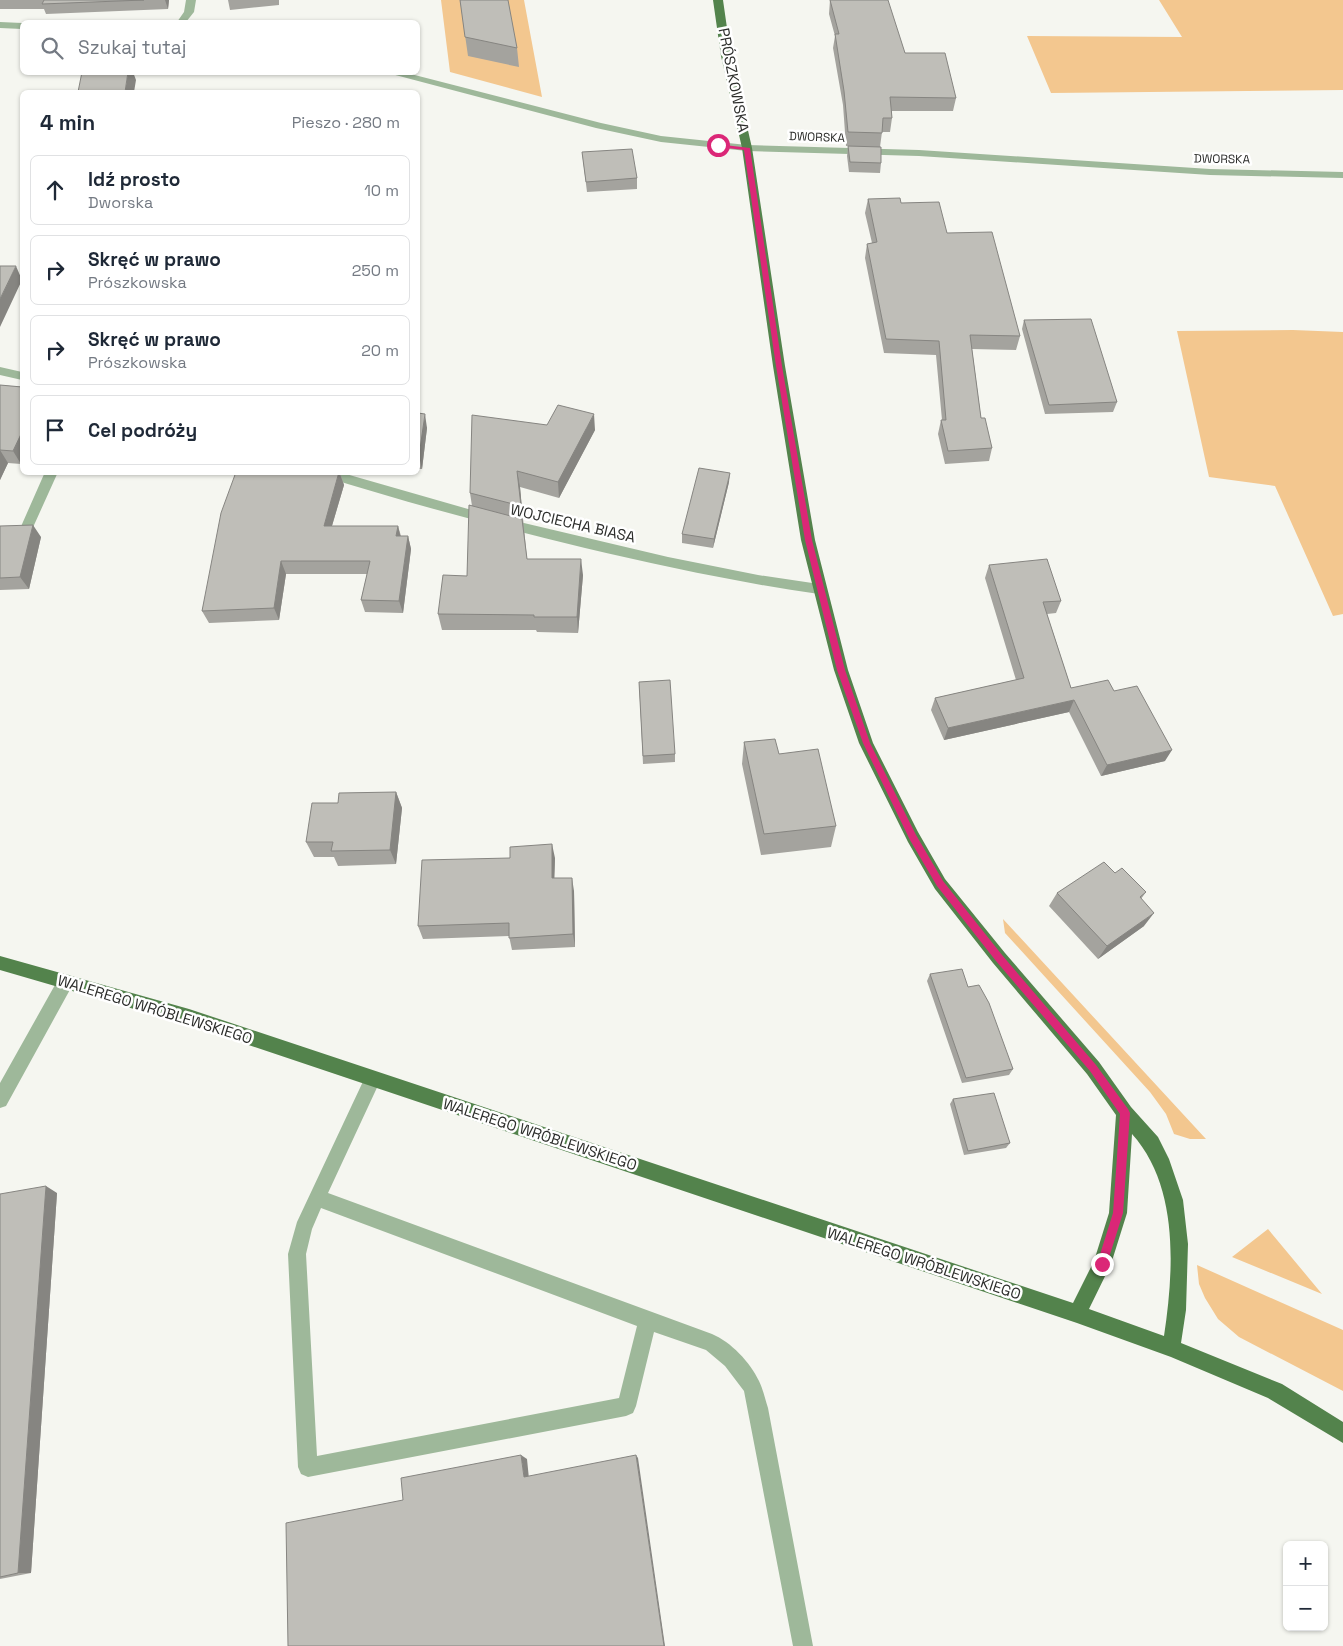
<!DOCTYPE html>
<html lang="pl">
<meta charset="utf-8">
<style>
:root{--surface:#fff;--page:#f2f2f3;--text:#1f2937;--muted:#747a83;--line:#e0e1e3}
body{margin:0;font-family:"Space Grotesk",sans-serif;background:var(--page);color:var(--text)}
.controls{position:absolute;right:15px;bottom:15px;display:grid;overflow:hidden;border-radius:8px;box-shadow:0 1px 4px #0004}
.controls button{width:45px;height:45px;display:grid;place-items:center;padding:0;border:0;border-bottom:1px solid var(--line);background:var(--surface);color:var(--text);font:25px sans-serif}
.stop{position:absolute;width:15px;height:15px;margin:-11px;border:4px solid #db2777;border-radius:50%;background:#fff}
.stop.end{background:#db2777;border-color:#fff;box-shadow:0 1px 5px #0008}
.list{margin:0;padding:0;list-style:none}
h2{display:flex;justify-content:space-between;align-items:center;height:65px;margin:0;padding:0 20px;font-size:21px}
h2 small{font-size:16px;font-weight:400;color:var(--muted)}
.list li{display:grid;grid-template-columns:32px 1fr auto;gap:15px;align-items:center;box-sizing:border-box;height:70px;margin:0 10px 10px;padding:0 10px;border:1px solid var(--line);border-radius:8px}
.list b{display:block;font-size:19px;white-space:nowrap}
.list p{margin:0;font-size:16px;white-space:nowrap;color:var(--muted)}
.list em{font-size:16px;font-style:normal;color:var(--muted)}
.icon{flex:none;width:28px;height:28px;fill:none;stroke:currentColor;stroke-width:2;stroke-linecap:round;stroke-linejoin:round}
.map{position:relative;flex:none;width:1343px;height:1646px;overflow:hidden}
.search{position:absolute;background:var(--surface);box-shadow:0 1px 4px #0004;left:20px;top:20px;width:400px;height:55px;display:flex;align-items:center;gap:12px;box-sizing:border-box;padding:0 18px;border-radius:8px;color:var(--muted);font-size:19px}
.panel{position:absolute;background:var(--surface);box-shadow:0 1px 4px #0004;left:20px;top:90px;width:400px;height:385px;border-radius:8px}
.map>svg:first-child{display:block}
.green{fill:#f3c78f}
.lines{fill:none;stroke-linecap:round;stroke-linejoin:round}
.minor{fill:#9eb89a;fill-rule:evenodd}
.major{fill:#53834c;fill-rule:evenodd}
.wall{fill:#a4a39e}
.shaded-wall{fill:#868581}
.building{fill:#bfbeb8;stroke:#868581}
.route{fill:#db2777}
.labels{text-anchor:middle;dominant-baseline:central;stroke-width:5;stroke-linejoin:round;paint-order:stroke}
.far-street-label{font-size:12px;fill:#2c2d2b;stroke:#fff}
.street-label{font-size:15px;fill:#2c2d2b;stroke:#fff}
</style>
<div class="map">
<svg width="1343" height="1646" viewBox="0 0 1343 1646">
<rect width="100%" height="100%" fill="#f5f6f0"/>
<path class="green" d="M441,0H524L542,97L450,72Z
M1159,0H1343V90L1051,93L1027,36L1182,37Z
M1293,330L1343,332V614L1333,616L1275,486L1209,477L1177,331Z
M1003,919L1206,1139H1190L1174,1134L1166,1114L1150,1092L1005,933Z
M1268,1229L1322,1294L1232,1257Z
M1197,1265L1343,1330V1391L1239,1337L1218,1319L1205,1298L1199,1284Z"/>
<g class="lines">
<path class="minor" d="M186,0H196L194,12L186,22H177L184,12Z
M0,22L22,23V29L0,28Z
M384,72H403L601,123L661,136L747,145L919,150L1210,169L1343,172V178L1210,175L919,156L747,151L661,142L596,128Z
M0,367L22,372V380L0,375Z
M45,472H58L30,534H20L19,531Z
M317,472H339L482,513L668,557L758,575L819,584L824,585L826,589L824,593L819,594C740,583 663,566 585,548C495,526 407,503 319,475Z
M66,974L72,976L74,981L72,986L6,1106L0,1108V1083L60,976Z
M373,1071L379,1073L381,1079L328,1193L712,1334C731,1342 750,1362 759,1381C763,1389 765,1399 768,1408L813,1646H793L744,1391L725,1366L706,1350L654,1332L636,1406L633,1413L626,1416L308,1477L301,1474L298,1467L288,1254L297,1222L367,1073ZM321,1208L637,1326L619,1398L317,1456L306,1254L312,1229Z"/>
<path class="major" d="M713,0H723L731,56L752,148L785,366L815,540L848,670L873,743L918,832L945,879L1005,953L1099,1062L1131,1107L1158,1137L1169,1159L1183,1200L1188,1244L1186,1310L1181,1343L1282,1384L1343,1422V1443L1268,1398L1171,1357L1077,1323L189,1025L0,970V956L189,1009L1073,1303L1094,1261L1109,1213L1116,1115L1087,1074L993,963L935,889L908,842L859,743L834,670L801,540L773,366L742,148L721,56ZM1132,1134C1179,1186 1174,1270 1164,1336L1089,1309L1111,1264L1127,1213Z"/>
</g>
<path class="wall" d="M0,0H169L168,9L46,14L44,9H0Z
M228,0H279V5L230,10Z
M460,0L517,48L519,67L468,56Z
M830,0L905,53L956,98L953,111H892V118L890,132H882L880,147L881,163L880,173L849,172L847,156L848,146H846L843,105L833,48L835,36L829,14Z
M582,152L637,178V189L587,192Z
M868,199L901,203L947,233L1020,336L1016,350L972,349L981,418L992,448L989,461L945,464L938,434L941,420H942L936,355L884,353L865,258L867,244L872,243L865,213Z
M1024,320L1117,402L1113,412L1045,414L1022,329Z
M0,385L22,387V460L21,464L8,463L0,480Z
M418,413L427,428L422,469H418Z
M547,425L595,430L559,498L520,487L527,559L583,575L578,633L537,632L536,630H442L438,614L467,576L472,506L470,493Z
M236,472H340L344,485L332,526H398L401,536H408L411,549L403,613L365,612L361,600L367,574H286L279,620L209,623L202,611Z
M729,482L713,548L682,543V534Z
M0,526L41,537L29,589L0,590Z
M989,565L1061,601L1056,613L1047,614L1071,688L1114,691L1165,761L1101,776L1069,712L944,740L931,710L935,698L1016,680L985,578Z
M639,682L675,754V762L643,764Z
M744,742L836,826L831,847L761,855L742,764Z
M396,792L402,808L396,864L338,866L334,857H314L306,842L338,803Z
M555,858L554,878L574,891L575,947L512,950L509,936L423,939L418,926Z
M1115,873L1146,892L1141,899L1144,926L1098,959L1049,906L1057,893Z
M930,974L968,987L1013,1069L1009,1075L962,1083L927,981Z
M953,1099L1010,1143L1006,1148L964,1155L950,1104Z
M57,1193L31,1573L0,1579V1194Z"/>
<path class="shaded-wall" d="M165,0H169L168,9Z
M128,72H133L136,80L134,92H125Z
M16,266L22,280L0,327V299Z
M425,414L427,428L422,469L419,456Z
M594,414L595,430L559,498L558,482Z
M22,432V460L21,464L13,451Z
M0,450L8,463L0,480Z
M517,471L520,487L523,521L521,506Z
M339,472L344,485L328,539L324,526Z
M730,473L729,482L713,548L714,539Z
M33,525L41,537L29,589L20,577Z
M398,526L401,539L396,536Z
M408,536L411,549L403,613L399,601Z
M581,559L583,575L578,633L577,617Z
M281,561L286,574L279,620L274,608Z
M1074,700L1069,712L944,740L948,728Z
M1172,750L1165,761L1101,776L1107,765Z
M396,792L402,808L396,864L390,850Z
M552,844L555,858L554,891L552,878Z
M572,878L574,891L575,947L573,934Z
M1154,913L1144,926L1098,959L1107,946Z
M46,1186L57,1193L31,1573H18Z
M521,1455L527,1459L529,1479L524,1477Z
M636,1455L638,1458L665,1646H664Z"/>
<path class="building" d="M44,0H144L42,4Z
M460,0H508L517,48L465,37Z
M830,0H888L905,53H945L956,98L890,97L892,118H883L882,133L848,132L844,91L835,34H839Z
M82,72H128L125,92H78Z
M848,146L881,147V163L850,162Z
M632,149L637,178L586,182L582,152Z
M900,198L901,203L939,202L947,233L992,232L1020,336L970,335L981,418H985L992,448L948,451L941,420H946L939,341L886,339L867,244L877,242L868,199Z
M0,266H16L0,299Z
M1091,319L1117,402L1049,405L1024,320Z
M0,385L22,387V432L13,451L0,450Z
M558,405L594,414L558,482L517,471L521,506L470,493L472,415L547,425Z
M418,413L425,414L419,456H418Z
M699,468L730,473L714,539L682,534Z
M236,472H339L324,526H398L396,536H408L399,601L361,600L370,561H281L274,608L202,611L221,513Z
M469,505L522,519L527,559H581L577,617H534V615L438,614L443,575L467,576Z
M33,525L20,577L0,578V526Z
M1047,559L1061,601L1043,602L1071,688L1108,680L1114,691L1137,686L1172,750L1107,765L1074,700L948,728L935,698L1024,678L989,565Z
M670,680L675,754L643,756L639,682Z
M775,739L779,754L818,749L836,826L764,834L744,742Z
M396,792L390,850L331,851L333,842H306L312,803H338L339,793Z
M552,844V878H572L573,934L509,938V923L418,926L422,860L510,858V847Z
M1104,862L1115,873L1122,868L1146,892L1140,897L1154,913L1107,946L1057,893Z
M962,969L968,987L979,985L989,1003L1013,1069L966,1078L930,974Z
M994,1093L1010,1143L968,1151L953,1099Z
M46,1186L18,1573L0,1577V1194Z
M521,1455L524,1477L636,1455L664,1646H288L286,1523L403,1500L401,1478Z"/>
<path class="route" d="M716,144L750,148L782,366L812,540L845,670L870,743L916,835L943,881L1002,955L1096,1065L1128,1109L1130,1113L1123,1213L1107,1264L1102,1269L1097,1264L1113,1213L1120,1114L1090,1071L996,961L937,886L910,840L863,743L837,670L805,540L776,366L744,150L718,147Z"/>
<g class="labels">
<g class="far-street-label">
<text transform="translate(817 137) rotate(2)">DWORSKA</text>
<text transform="translate(1222 159) rotate(1)">DWORSKA</text>
</g>
<g class="street-label">
<text transform="translate(734 80) rotate(79)">PRÓSZKOWSKA</text>
<text transform="translate(573 523) rotate(13)">WOJCIECHA BIASA</text>
<text transform="translate(155 1009) rotate(17)">WALEREGO WRÓBLEWSKIEGO</text>
<text transform="translate(540 1134) rotate(18)">WALEREGO WRÓBLEWSKIEGO</text>
<text transform="translate(924 1263) rotate(18)">WALEREGO WRÓBLEWSKIEGO</text>
</g>
</g>
</svg>
<div class="controls">
<button>+</button>
<button>−</button>
</div>
<div class="stop" style="left:718px;top:145px"></div>
<div class="stop end" style="left:1102px;top:1264px"></div>
<div class="search"><svg class="icon" aria-label="search" viewBox="0 0 24 24"><circle cx="10" cy="10" r="6"/><path d="M15 15l6 6"/></svg>Szukaj tutaj</div>
<section class="panel">
<h2>4 min<small>Pieszo · 280 m</small></h2>
<ul class="list">
<li><svg class="icon" aria-label="ahead" viewBox="0 0 24 24"><path d="M12 20V5M6 11l6-6 6 6"/></svg><div><b>Idź prosto</b><p>Dworska</p></div><em>10 m</em></li>
<li><svg class="icon" aria-label="right" viewBox="0 0 24 24"><path d="M7 20v-9h11M14 6l5 5-5 5"/></svg><div><b>Skręć w prawo</b><p>Prószkowska</p></div><em>250 m</em></li>
<li><svg class="icon" aria-label="right" viewBox="0 0 24 24"><path d="M7 20v-9h11M14 6l5 5-5 5"/></svg><div><b>Skręć w prawo</b><p>Prószkowska</p></div><em>20 m</em></li>
<li><svg class="icon" aria-label="arrive" viewBox="0 0 24 24"><path d="M6 21V4h12l-3 4 3 4H6"/></svg><div><b>Cel podróży</b></div></li>
</ul>
</section>
</div>
